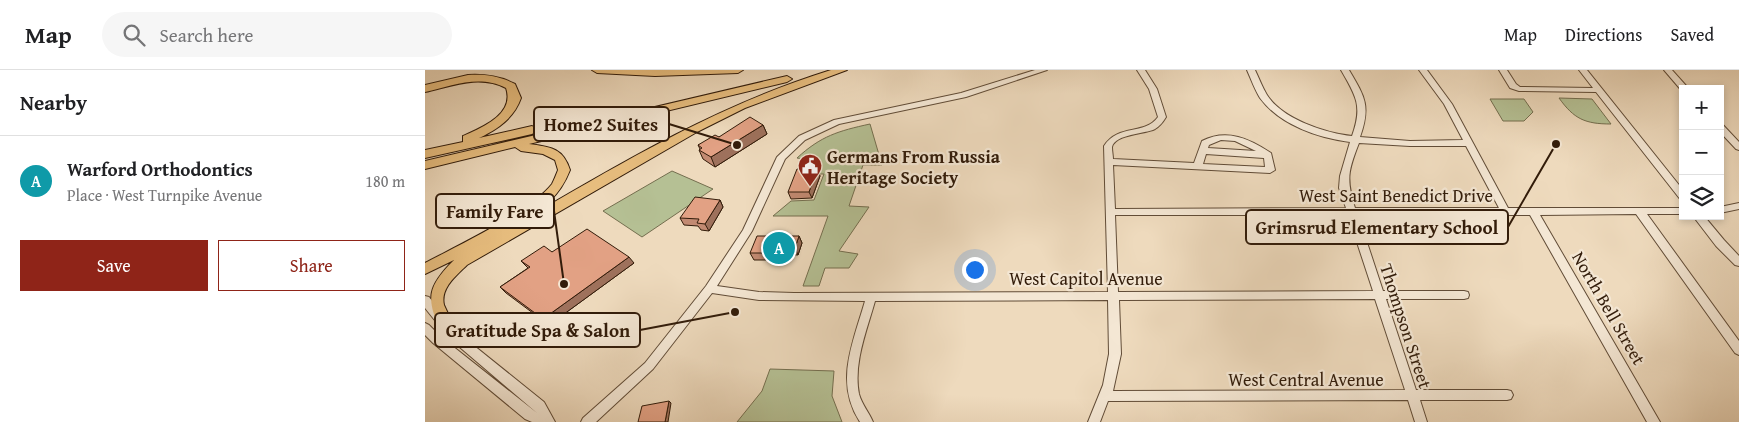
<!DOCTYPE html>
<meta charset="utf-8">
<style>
:root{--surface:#fff;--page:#f6f6f6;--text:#202124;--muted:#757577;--line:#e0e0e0;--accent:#8f2418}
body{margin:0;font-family:"Gentium Book Plus",serif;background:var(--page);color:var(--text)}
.controls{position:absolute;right:15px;top:15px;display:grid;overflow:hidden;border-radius:0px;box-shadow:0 2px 8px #0003}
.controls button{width:45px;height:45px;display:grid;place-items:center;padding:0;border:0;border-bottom:1px solid var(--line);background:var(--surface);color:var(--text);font:25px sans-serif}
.you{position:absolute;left:549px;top:199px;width:18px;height:18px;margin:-12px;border:4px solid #fff;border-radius:50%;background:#1a73e8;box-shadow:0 0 0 8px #1a73e833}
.badge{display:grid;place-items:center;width:32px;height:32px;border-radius:50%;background:var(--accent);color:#fff;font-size:16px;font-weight:700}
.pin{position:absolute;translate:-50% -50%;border:2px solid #fff;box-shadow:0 1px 5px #0006}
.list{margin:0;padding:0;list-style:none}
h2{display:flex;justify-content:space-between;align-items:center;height:65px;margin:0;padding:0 20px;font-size:21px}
h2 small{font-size:16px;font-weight:400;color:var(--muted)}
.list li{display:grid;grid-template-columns:32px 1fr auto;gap:15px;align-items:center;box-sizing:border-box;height:90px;padding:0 20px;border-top:1px solid var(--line)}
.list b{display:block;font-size:19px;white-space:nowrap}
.list p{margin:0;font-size:16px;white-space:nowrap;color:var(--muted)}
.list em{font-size:16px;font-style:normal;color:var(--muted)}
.actions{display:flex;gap:10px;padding:15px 20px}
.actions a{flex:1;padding:11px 0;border:1px solid var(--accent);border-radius:0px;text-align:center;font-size:18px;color:var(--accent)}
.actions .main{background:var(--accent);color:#fff}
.icon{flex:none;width:28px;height:28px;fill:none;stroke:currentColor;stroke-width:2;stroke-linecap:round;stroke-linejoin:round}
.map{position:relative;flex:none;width:1314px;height:352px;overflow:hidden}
header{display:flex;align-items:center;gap:30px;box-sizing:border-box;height:70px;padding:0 25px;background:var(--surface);border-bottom:1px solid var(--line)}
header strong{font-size:24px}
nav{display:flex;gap:28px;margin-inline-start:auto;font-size:18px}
.search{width:350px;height:45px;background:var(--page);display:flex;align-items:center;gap:12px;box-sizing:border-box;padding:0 18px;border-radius:28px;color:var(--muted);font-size:19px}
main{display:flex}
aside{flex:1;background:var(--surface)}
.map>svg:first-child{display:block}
.green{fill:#b5c094;stroke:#746e4f}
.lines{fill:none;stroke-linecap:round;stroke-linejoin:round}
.minor-casing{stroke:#614c37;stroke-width:2}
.highway-casing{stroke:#321c0a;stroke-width:2}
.minor{fill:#f4e7d4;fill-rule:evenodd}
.highway{fill:#e7bd7e;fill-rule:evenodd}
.wall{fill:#c28a72;stroke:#321c0a}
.shaded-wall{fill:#9e715c;stroke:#321c0a}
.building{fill:#e2a184;stroke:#321c0a}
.labels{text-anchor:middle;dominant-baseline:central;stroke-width:4.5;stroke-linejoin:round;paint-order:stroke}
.poi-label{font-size:18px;font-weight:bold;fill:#321c0a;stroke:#f4e7d4;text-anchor:start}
.street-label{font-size:18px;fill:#321c0a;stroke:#f4e7d4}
.leader{fill:none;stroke:#321c0a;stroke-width:2}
.callout-dot{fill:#321c0a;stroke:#f4e7d4;stroke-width:2}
.callout{fill:#f4e7d4;stroke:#321c0a;stroke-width:2}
.callout-label{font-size:19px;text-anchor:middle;font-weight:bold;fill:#321c0a}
</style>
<header>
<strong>Map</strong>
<div class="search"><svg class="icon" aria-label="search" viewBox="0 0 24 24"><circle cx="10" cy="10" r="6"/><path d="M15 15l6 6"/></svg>Search here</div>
<nav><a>Map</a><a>Directions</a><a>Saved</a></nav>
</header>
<main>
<aside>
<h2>Nearby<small></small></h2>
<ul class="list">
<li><span class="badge" style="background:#0f9aa8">A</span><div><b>Warford Orthodontics</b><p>Place · West Turnpike Avenue</p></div><em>180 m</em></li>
</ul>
<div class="actions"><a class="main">Save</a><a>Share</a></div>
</aside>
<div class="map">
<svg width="1314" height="352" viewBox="0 0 1314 352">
<rect width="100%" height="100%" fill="#eedabd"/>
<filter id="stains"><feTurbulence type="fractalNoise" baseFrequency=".004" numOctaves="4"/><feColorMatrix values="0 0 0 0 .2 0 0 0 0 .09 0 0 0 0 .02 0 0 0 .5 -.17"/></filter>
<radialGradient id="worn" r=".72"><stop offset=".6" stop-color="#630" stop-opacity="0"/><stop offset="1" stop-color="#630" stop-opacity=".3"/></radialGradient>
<path class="green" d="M1134,28L1167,29L1186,54C1160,54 1149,49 1134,28Z
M1065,29H1099L1108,42L1099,51H1078Z
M445,54L457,95H438L424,136L444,137L414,181L433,184L424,198H400L394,216H378L403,146H348L366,131L389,130L399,104H393L390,101L392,91L372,88C396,66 413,61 445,54Z
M247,101L288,119L217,167L178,141Z
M345,299L409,301L407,326L417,352H312L337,321Z"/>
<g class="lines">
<defs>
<path id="minor" d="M610,0H622L541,27L414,54L380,70L360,89L327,161L292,216L334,222L369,223L683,222L679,76C694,53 719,66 733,47L724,19L712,0H720L732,19L741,47C738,52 735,56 730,59C720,64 690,64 687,77C687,81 688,86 688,89L769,93L777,71C802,58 825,69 846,83L850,100L845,103L688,95L690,139L921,138L914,118L915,106L925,72C893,68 855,55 835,28C830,20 826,9 822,0H830C834,8 837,17 842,25C857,49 900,63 927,66C938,36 931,26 916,0H924C940,27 946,36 935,67L985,71L1038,70L1019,34L994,0H1002L1027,34L1083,138H1258V144H1222L1314,271V285L1310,283L1211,144L1115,145L1235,352H1222L1105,145H933L958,221H1039L1043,222L1044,225L1043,228L1039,229H961L991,320H1082L1086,321L1088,325L1086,329L1082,330H995L1002,352H990L983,330L683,331L675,352H663L678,315L684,284L683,230L450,231C442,260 428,293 434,324C437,335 444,342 448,352H435C409,312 428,273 440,231L334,230L287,223L228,299L171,352H156L158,348L220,293L281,216L318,160L352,87L374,66L409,50L536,23ZM796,70L810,71L831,81L783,78L784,75ZM934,73L985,76H1041L1074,138H930C921,109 923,101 934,73ZM781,84L839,88L840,97L778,94ZM690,145H923L948,221L693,222ZM950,229L980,320L688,321L696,284L694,230Z
M1074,0H1082L1091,14L1095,17L1168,18L1154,0H1162L1258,120V130L1255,129L1171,22L1094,21L1085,18Z
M1239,0H1247L1264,19H1258L1257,21Z
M1295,54L1298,55L1314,72V80L1311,79L1295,62Z
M1314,133V139L1295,143V137Z
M1268,146H1279L1299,170L1314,186V196L1310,195L1291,176Z
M0,226L4,227L32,262L119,332L130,352H107L100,349L8,273L0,265V253L4,255L16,267L112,343L24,268L0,238Z"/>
<path id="highway" d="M167,0H318L313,3L230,6L172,3Z
M406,0H422L320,38L272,62L42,195C32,205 15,218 19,235C22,242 26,249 29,257L26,261L21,263L16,261C0,228 3,216 29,190L0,204V193C32,176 106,141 127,114C129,110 131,105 133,100L130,90L118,84L96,81L90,77L0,99V91L362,6L367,9L362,12L104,74C126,77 138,78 145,100C133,131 114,140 87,157C191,96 290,36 406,0Z
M43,5C60,4 75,6 90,14L96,28C89,48 73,59 54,68L107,56L113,60L107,64L0,88V80L38,72V66C58,57 90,44 81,18C54,4 27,16 0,22V15Z"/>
</defs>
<use href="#minor" class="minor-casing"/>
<use href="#highway" class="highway-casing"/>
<use href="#minor" class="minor"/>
<use href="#highway" class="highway"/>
</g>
<path class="wall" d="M338,55L342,64L290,97L278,89L274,80L275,79L273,75L294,67Z
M392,99L395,106L387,128L366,129L363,122Z
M295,130L298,137L284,161L276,160L273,156L259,155L255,148Z
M374,166L377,173L373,185L348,184L345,190H329L325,183Z
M127,182L209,193L124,255L81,223L75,217L103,198L96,191Z"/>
<path class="shaded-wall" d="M338,55L342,64L290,97L286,87Z
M392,99L395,106L387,128L384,122Z
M295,130L298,137L284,161L280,154Z
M374,166L377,173L373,185L370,178Z
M345,178L348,184L345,190L342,183Z
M204,187L209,193L124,255L118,249Z
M244,331L246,333L243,352H240Z"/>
<path class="building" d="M325,47L338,55L286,87L274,80L277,78L273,75L290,65L294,67Z
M372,99H392L384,122H363Z
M270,127L295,130L280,154L272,153L274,149L255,148Z
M162,159L204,187L118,249L75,217L105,197L96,191L119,176L127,182Z
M332,166H374L370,178H345L342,183H325Z
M244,331L240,352H213L217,336Z"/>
<defs>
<symbol id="civic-pin" viewBox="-11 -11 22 30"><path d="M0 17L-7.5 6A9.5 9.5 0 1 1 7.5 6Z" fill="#8f2418" stroke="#f4e7d4"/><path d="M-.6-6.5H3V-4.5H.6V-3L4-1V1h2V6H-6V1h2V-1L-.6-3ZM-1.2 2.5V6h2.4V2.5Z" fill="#fff"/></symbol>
</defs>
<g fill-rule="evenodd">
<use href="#civic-pin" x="371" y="82" width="28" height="38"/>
</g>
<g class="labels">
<g class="poi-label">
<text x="402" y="86">Germans From Russia<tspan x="402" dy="21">Heritage Society</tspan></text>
</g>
<g class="street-label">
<text x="971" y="125">West Saint Benedict Drive</text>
<text x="661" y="208">West Capitol Avenue</text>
<text transform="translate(1184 238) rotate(60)">North Bell Street</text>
<text transform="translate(981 256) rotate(72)">Thompson Street</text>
<text x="881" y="309">West Central Avenue</text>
</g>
</g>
<path class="leader" d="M312 75L244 54M139 214L129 141M1131 74L1083 157M310 242L215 260"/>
<g class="callout-dot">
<circle cx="312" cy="75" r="5"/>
<circle cx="139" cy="214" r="5"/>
<circle cx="1131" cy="74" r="5"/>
<circle cx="310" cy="242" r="5"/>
</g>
<g class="callout">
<rect x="109" y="37" width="135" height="34" rx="5"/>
<rect x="11" y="124" width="118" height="34" rx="5"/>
<rect x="821" y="140" width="262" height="34" rx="5"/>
<rect x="10" y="243" width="205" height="34" rx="5"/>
</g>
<g class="callout-label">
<text x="176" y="61">Home2 Suites</text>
<text x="70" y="148">Family Fare</text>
<text x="952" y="164">Grimsrud Elementary School</text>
<text x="113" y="267">Gratitude Spa &amp; Salon</text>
</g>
<rect width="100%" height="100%" filter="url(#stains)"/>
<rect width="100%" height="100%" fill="url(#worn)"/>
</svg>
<div class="controls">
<button>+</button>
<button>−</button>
<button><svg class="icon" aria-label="layers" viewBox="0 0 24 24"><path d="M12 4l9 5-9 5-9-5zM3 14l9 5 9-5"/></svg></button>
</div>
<div class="you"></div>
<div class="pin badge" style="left:354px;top:178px;background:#0f9aa8">A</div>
</div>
</main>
